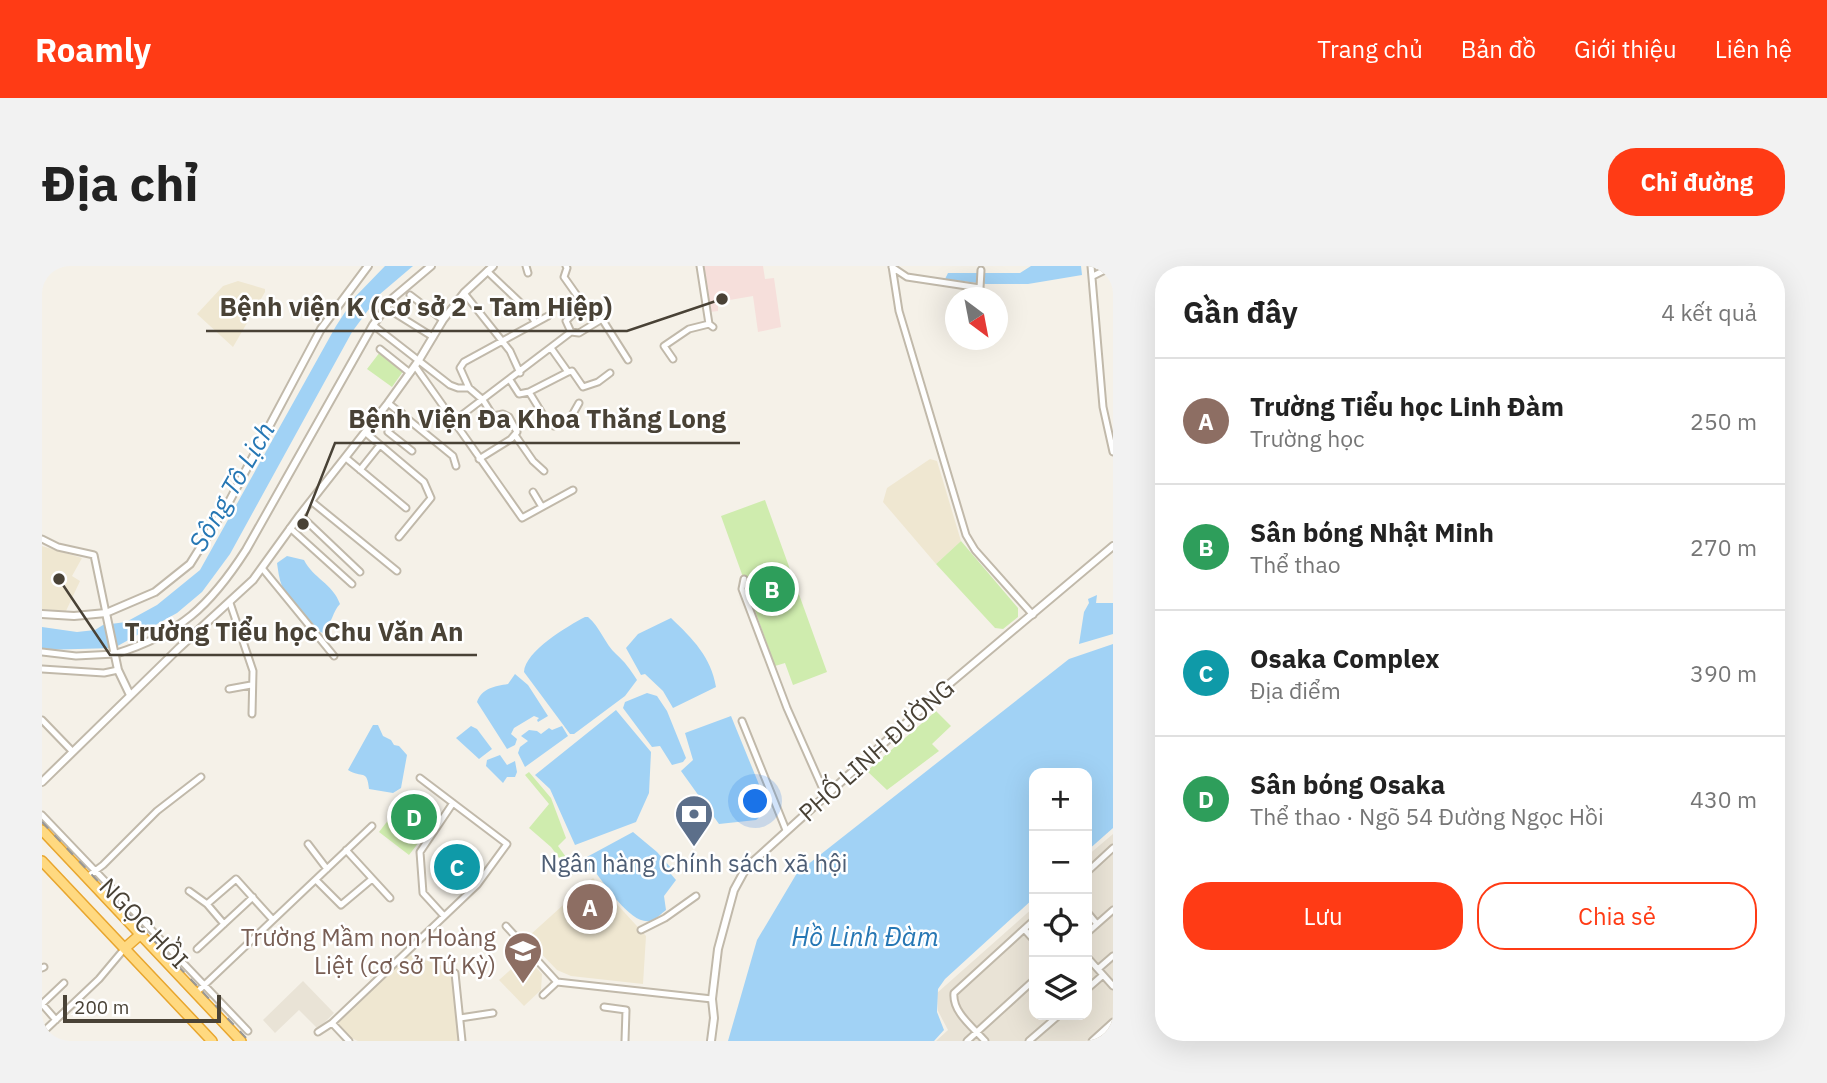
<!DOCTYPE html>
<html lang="vi">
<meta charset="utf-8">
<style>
:root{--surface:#fff;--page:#f2f2f2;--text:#222;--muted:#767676;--line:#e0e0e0;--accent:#ff3b15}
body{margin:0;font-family:"IBM Plex Sans",sans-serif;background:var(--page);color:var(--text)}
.controls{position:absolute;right:21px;bottom:21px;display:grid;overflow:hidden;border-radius:14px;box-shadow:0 7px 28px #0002}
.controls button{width:63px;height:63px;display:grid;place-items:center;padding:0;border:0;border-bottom:2px solid var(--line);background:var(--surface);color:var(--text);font:35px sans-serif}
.compass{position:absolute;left:903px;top:21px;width:63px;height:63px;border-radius:50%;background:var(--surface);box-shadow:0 7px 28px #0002;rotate:148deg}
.scale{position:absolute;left:21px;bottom:18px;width:158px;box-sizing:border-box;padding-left:7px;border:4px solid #494236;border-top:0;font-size:19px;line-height:24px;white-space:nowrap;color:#494236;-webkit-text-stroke:5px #fff;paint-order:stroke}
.you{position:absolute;left:714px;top:536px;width:24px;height:24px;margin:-18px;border:5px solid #fff;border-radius:50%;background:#1a73e8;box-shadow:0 0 0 10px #1a73e833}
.badge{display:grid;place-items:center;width:46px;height:46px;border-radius:50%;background:var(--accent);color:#fff;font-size:23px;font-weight:700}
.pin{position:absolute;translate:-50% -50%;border:4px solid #fff;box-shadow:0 2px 7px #0006}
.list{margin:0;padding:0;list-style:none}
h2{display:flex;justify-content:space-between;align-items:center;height:91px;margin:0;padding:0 28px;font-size:30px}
h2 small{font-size:23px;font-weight:400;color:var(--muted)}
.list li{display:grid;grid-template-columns:46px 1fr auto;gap:21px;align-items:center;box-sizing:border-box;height:126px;padding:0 28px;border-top:2px solid var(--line)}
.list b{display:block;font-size:26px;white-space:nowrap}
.list p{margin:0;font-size:23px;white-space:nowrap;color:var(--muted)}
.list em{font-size:23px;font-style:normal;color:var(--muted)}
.actions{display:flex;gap:14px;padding:21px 28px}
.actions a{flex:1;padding:16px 0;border:2px solid var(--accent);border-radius:28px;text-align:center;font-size:24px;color:var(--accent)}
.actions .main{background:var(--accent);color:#fff}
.icon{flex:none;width:38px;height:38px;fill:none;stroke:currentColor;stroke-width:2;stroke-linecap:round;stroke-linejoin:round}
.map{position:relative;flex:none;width:1071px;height:775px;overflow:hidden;border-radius:28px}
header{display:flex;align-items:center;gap:42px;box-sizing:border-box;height:98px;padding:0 35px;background:var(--accent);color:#fff}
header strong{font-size:33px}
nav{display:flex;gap:38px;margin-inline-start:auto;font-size:24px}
.intro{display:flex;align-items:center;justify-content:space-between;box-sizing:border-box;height:168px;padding:0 42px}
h1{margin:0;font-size:49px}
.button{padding:18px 32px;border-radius:28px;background:var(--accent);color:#fff;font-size:24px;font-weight:700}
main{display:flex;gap:42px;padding:0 42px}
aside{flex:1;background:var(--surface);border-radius:28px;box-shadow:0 7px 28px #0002}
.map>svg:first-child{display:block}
.residential{fill:#e9e3d6}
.education{fill:#efe7d1}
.medical{fill:#f6dfdb}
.green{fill:#cfecae}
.water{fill:#a1d2f5}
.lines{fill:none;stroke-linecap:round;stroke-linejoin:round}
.minor-casing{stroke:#c1b9aa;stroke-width:9}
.tertiary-casing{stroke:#c1b9aa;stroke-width:10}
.trunk-casing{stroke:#e8a62f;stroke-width:12}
.minor{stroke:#fff;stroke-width:5}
.tertiary{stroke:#fff;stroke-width:6}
.trunk{stroke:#ffd980;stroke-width:9}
.rail{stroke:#979797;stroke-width:2;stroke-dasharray:9 9;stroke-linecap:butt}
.labels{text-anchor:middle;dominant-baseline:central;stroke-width:5;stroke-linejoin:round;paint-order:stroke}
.street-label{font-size:24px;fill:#494236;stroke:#fff}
.service-label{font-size:24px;fill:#4e5e75;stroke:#fff}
.education-label{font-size:24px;fill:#785e54;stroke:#fff;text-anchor:end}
.water-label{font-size:26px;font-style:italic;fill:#2677b4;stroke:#fff}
.leader{fill:none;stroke:#494236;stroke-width:2.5}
.callout-dot{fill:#494236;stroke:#fff;stroke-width:2.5}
.callout-label{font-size:26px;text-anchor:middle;font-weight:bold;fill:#494236;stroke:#fff;stroke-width:5;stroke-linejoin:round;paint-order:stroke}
</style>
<header>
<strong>Roamly</strong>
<nav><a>Trang chủ</a><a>Bản đồ</a><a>Giới thiệu</a><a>Liên hệ</a></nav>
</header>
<div class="intro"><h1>Địa chỉ</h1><a class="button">Chỉ đường</a></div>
<main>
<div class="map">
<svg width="1071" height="775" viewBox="0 0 1071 775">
<rect width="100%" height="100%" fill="#f5f1e8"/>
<path class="residential" d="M1071,568V775H894L906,764L896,745L895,727L992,641V749H1045V590Z
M261,715L292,747L276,763L257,744L233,767L221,754Z"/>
<path class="education" d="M196,15L223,23V26L191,81L155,48L181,20Z
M888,193L895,195L919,275L894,298L841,236L845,222Z
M0,280L40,292L30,310L38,315L24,345L0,343Z
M551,612L604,670L601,718L529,710L515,704L486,674L488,669Z
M367,689L410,703L418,773L416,775H316L305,770L295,759L297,754Z
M484,690L500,708L499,724L482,740L457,714Z"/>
<path class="medical" d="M662,0H721L723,13L732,12L739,61L716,66L711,30L676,36V45L668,46Z"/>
<path class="green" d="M338,86L362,104L350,121L325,103Z
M723,234L785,406L751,419L743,397L733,400L679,250Z
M919,275L976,342V351L961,363L953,362L894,298Z
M894,445L909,460L890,478L897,485L845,524L825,505Z
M487,506L509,532L524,572L516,580L534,605L530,609L509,581L487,562L507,538L483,509Z
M364,531L394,554L367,589L337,566Z"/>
<path class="water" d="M343,0H371L338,28L310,66L188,288L160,326L135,347L72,382L0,384V361L35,366L53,364L61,359L84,356L115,339L158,304L294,60L313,31Z
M989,0H1039L1040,9L986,18H944L903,13L906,7H978Z
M245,290L262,294C271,312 291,318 298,338C291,345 290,357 281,367C270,363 244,332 240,320C237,313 236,304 235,297Z
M1055,329L1054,337H1071V368L1037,378L1042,346L1047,337L1046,333Z
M543,351H546C558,361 563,378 574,388C583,396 588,403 595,414L583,430L532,468H528L482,406C483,385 526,360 543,351Z
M629,352C651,373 669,391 674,421L631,442L621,425L603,408L599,409L584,382L596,368Z
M1071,378V562L1045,585V507H992V632L903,713L896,723L895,746L902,764L892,775H686L715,674L755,607L1027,393Z
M473,408L486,419L506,450L496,456L495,454L497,452L492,450L472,462L469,468L475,473L473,479L465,483L435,436C440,422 453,420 466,418Z
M605,427L615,430L625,445L644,492L641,496L630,499L618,480L610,481L581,442L583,436Z
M574,444L609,486L607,527L594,556L533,579L508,523L493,509Z
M689,450L727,543L714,554L677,558L639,505L651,494L643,467Z
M331,459H336L341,470L349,474L352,479L357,480L365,489L359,522L351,527L327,523C325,502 320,513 306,504Z
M429,460L435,463L450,483L437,493L414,472Z
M520,460L526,470L483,501L476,487L478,481L486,475L479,470L487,464L495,465L499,468L507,462L510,464Z
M458,489L465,499L473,495L475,506L473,511H465L461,517L444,500L445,494Z
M591,566L615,586L630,603L628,607L634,614L622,630L624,644C620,647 615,652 611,654C592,663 565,621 554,607L547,604L543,592Z"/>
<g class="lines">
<defs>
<path id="minor" d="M484,0L486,7
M524,0L525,2L522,11L534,28L539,40L524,55L529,66
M658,0L667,58
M850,0L857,45L924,269L933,284L991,349
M1049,0L1061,141L1071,186
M850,1L865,11L938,22L939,4
M445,5L485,43L493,56
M1051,10L1071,0
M422,27L468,85L478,107
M368,29L401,54
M343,41L391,71
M331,59L408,119L416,122H427L441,134L451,150L461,148L467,151L475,166L469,173L437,193
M509,82L526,106L530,105L541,121L556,116L568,107
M338,83L368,107
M631,93L622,80L647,63L667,58L671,61
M373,100L480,252L531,224
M468,114L477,128L487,126L526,106
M427,122L418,102L422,96L506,50
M487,126L503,152L512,160L528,153L537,137
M346,137L411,190L414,200
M360,147L346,166L370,185
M412,155L529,66L537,67L560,53L586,94
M324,167L382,216L389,232L357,271
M473,169L491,195L502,205
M304,192L364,242
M318,204L338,179
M491,226L500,241
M269,235L355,305
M258,249L318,306
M248,262L310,318
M0,273L16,281L52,289L64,347
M220,302L292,390
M702,313L700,323L745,442L784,530
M188,337L211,405L210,448
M0,386L34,390L73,388
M0,403L62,407L76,404
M187,423L209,419
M0,454L30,485
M700,455L744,564
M0,549L206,765
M266,578L285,603
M304,584L348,632
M1045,606L1071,582
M45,611L61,599L115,545L159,511
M274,614L299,639L330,613
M147,625L165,638L182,658
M165,638L194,613L231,654
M1045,646L1055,658
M402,650L381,627L378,586L411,537
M464,660L515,716L670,733
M982,663L992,674
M599,664L623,652L654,630
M1045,667L1071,644
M155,683L211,631
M1045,691L1071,720
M0,702L2,701
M1056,703L1071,690
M413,707L420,775
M1045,723L1061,709
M154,727L330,560
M501,729L515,716
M562,741L584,744L583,775
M418,752L451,747
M14,754L0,738L22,717
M290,757L307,775
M1061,765L1070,775
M276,766L290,757L435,619L465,578L378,512
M0,767L57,713L83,682
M925,775L992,714
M943,775C931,761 910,746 912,727L992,654
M987,775L1017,749
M1050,775L1071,756"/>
<path id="tertiary" d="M64,347L76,404L88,429
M0,348L32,350L64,347L113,326L148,298L188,234L279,63L326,0
M73,388C138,368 168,340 204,284L331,59L351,32L389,0
M0,516L137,382L211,314L258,249L346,137L377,94L401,54L422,27L451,0
M669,775L672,752L670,733L676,683L692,624L704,602L906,419L1071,280"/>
<path id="trunk" d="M0,564L199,775
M0,595L170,775
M83,682L99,668"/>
</defs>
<use href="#minor" class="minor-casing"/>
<use href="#tertiary" class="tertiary-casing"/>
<use href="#trunk" class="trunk-casing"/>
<use href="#minor" class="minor"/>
<use href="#tertiary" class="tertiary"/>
<use href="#trunk" class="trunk"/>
<path class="rail" d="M0,556L207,775"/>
</g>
<defs>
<symbol id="bank-pin" viewBox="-11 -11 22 30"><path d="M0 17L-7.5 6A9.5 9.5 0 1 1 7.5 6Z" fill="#5c6f8a" stroke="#fff"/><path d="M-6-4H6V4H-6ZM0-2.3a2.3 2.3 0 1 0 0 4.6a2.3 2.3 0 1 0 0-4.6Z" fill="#fff"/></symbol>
<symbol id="school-pin" viewBox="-11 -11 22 30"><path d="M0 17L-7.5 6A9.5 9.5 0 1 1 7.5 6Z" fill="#8d6e63" stroke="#fff"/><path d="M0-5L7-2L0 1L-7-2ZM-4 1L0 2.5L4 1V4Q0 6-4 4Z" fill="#fff"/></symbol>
</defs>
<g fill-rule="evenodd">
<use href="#bank-pin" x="630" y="526" width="44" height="60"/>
<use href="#school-pin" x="459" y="663" width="44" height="60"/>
</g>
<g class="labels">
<g class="street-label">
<text transform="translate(834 484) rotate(-42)">PHỐ LINH ĐƯỜNG</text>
<text transform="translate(102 657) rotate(46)">NGỌC HỒI</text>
</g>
<g class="service-label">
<text x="652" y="597">Ngân hàng Chính sách xã hội</text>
</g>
<g class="education-label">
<text x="454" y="671">Trường Mầm non Hoàng<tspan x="454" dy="28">Liệt (cơ sở Tứ Kỳ)</tspan></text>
</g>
<g class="water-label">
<text transform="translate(189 220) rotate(-60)">Sông Tô Lịch</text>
<text x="823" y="670">Hồ Linh Đàm</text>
</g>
</g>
<path class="leader" d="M680 33L585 65H164M261 258L293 177H698M17 313L68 389H435"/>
<g class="callout-dot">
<circle cx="680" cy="33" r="7"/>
<circle cx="261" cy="258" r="7"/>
<circle cx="17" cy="313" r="7"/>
</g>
<g class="callout-label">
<text x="374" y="50">Bệnh viện K (Cơ sở 2 - Tam Hiệp)</text>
<text x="495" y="162">Bệnh Viện Đa Khoa Thăng Long</text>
<text x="252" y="375">Trường Tiểu học Chu Văn An</text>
</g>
</svg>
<div class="controls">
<button>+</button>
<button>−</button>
<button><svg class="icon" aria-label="locate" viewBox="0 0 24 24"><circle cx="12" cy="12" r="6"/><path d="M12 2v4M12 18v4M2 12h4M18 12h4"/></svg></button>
<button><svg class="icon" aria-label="layers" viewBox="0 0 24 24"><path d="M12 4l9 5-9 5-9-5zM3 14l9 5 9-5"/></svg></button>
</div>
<svg class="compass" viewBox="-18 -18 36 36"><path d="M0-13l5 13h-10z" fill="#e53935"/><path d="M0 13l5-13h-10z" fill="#767676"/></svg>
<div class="scale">200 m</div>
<div class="you"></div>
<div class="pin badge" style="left:548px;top:641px;background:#8d6e63">A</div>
<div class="pin badge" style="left:730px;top:323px;background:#2e9e5b">B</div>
<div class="pin badge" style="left:415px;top:601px;background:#0f9aa8">C</div>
<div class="pin badge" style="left:372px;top:551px;background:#2e9e5b">D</div>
</div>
<aside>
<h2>Gần đây<small>4 kết quả</small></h2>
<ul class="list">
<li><span class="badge" style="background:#8d6e63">A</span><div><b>Trường Tiểu học Linh Đàm</b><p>Trường học</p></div><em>250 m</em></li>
<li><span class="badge" style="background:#2e9e5b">B</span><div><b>Sân bóng Nhật Minh</b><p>Thể thao</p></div><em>270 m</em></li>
<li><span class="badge" style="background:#0f9aa8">C</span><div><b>Osaka Complex</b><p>Địa điểm</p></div><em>390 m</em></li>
<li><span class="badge" style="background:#2e9e5b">D</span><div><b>Sân bóng Osaka</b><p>Thể thao · Ngõ 54 Đường Ngọc Hồi</p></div><em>430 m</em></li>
</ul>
<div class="actions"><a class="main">Lưu</a><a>Chia sẻ</a></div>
</aside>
</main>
